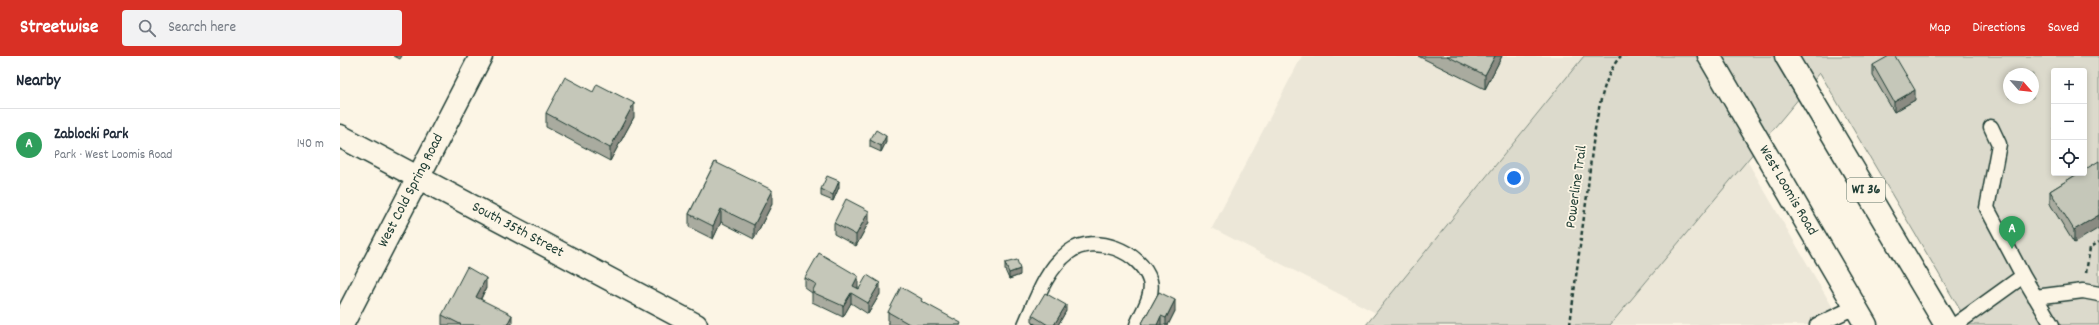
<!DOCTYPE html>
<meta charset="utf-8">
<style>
:root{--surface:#fff;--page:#f2f2f3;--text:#1f2937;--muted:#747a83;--line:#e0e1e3;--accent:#d93025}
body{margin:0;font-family:Dekko,sans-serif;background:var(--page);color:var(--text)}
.controls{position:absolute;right:12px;top:12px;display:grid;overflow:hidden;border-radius:4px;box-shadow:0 2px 6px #0003}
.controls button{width:36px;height:36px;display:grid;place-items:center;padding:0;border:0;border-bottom:1px solid var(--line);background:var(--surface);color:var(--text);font:20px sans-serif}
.compass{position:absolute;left:1663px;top:12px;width:36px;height:36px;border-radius:50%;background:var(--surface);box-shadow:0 2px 6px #0003;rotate:117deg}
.you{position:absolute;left:1174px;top:122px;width:14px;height:14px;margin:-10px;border:3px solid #fff;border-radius:50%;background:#1a73e8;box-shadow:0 0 0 6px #1a73e833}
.badge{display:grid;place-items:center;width:26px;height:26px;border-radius:50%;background:var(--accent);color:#fff;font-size:13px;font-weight:700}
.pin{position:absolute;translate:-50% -33px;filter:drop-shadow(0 1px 2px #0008)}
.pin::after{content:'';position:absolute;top:21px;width:14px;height:12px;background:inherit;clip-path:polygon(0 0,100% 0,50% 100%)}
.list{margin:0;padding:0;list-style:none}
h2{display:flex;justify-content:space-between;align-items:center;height:52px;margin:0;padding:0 16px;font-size:17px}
h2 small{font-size:13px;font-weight:400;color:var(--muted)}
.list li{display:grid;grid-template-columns:26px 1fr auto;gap:12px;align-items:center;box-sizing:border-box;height:72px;padding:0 16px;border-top:1px solid var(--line)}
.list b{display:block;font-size:15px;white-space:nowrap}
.list p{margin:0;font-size:13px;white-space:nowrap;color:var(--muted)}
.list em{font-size:13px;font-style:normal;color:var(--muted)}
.icon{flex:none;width:22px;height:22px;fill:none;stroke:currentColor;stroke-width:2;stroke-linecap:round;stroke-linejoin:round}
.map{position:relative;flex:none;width:1759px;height:269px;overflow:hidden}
header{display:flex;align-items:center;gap:24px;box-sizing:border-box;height:56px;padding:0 20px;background:var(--accent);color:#fff}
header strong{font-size:19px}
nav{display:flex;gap:22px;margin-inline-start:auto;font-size:14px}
.search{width:280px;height:36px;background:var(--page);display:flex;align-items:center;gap:10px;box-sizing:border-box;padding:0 14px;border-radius:4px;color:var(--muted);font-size:15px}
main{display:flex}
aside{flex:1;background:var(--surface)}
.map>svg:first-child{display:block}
.built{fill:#ece7d8}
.green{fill:#dcdacc;stroke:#7e8c80;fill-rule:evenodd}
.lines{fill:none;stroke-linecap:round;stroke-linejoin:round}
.service-casing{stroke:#1f3d34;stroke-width:17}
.tertiary-casing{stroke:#1f3d34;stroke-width:25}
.primary-casing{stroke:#1f3d34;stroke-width:25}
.path{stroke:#1f3d34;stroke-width:2.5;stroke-dasharray:4 3;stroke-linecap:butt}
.service{stroke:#fcf5e5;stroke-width:14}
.tertiary{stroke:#fcf5e5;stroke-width:22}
.primary{stroke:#fcf5e5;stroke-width:22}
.wall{fill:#a9ab9f;stroke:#1f3d34}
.shaded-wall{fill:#8a8b82;stroke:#1f3d34}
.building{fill:#c5c7b9;stroke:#1f3d34}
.labels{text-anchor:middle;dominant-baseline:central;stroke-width:3.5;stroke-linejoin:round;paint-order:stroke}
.shield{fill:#fcf5e5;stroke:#617469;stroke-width:1}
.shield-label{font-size:14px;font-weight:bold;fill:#1f3d34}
.street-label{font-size:15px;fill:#1f3d34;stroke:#fcf5e5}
</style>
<header>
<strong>Streetwise</strong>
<div class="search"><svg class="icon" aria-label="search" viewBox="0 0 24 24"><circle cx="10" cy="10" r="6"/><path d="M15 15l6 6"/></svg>Search here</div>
<nav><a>Map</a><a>Directions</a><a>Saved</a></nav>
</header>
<main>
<aside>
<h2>Nearby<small></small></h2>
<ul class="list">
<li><span class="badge" style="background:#2e9e5b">A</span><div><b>Zablocki Park</b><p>Park · West Loomis Road</p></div><em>140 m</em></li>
</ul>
</aside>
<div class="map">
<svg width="1759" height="269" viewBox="0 0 1759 269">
<rect width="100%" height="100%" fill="#fcf5e5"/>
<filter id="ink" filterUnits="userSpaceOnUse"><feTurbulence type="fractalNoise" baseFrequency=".025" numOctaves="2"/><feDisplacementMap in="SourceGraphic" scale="8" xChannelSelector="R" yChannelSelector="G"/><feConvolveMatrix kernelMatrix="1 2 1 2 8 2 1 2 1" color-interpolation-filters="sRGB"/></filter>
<g filter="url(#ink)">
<path class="built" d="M962,0H1244L1036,257L872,172Z
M1406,103L1503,269H1270Z"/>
<path class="green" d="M1244,0H1759V269H1629L1480,17L1270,269H1026ZM1714,15H1744V117H1714ZM1669,18H1693V42H1669Z"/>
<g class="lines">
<defs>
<path id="service" d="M1651,71L1659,88L1647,152L1683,220
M1695,241L1743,235L1759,238
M685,269C696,244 706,213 729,196C754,177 801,195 810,225C814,239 802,256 797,269
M1477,269L1515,251
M1615,269L1683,220L1712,269"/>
<g id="tertiary">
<path id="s1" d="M0,80L356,269"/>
<path id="s2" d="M2,269L141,0"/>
</g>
<g id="primary">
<path id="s3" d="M1369,0L1526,269"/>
<path d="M1446,0L1606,269"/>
</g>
</defs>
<use href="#service" class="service-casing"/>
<use href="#tertiary" class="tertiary-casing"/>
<use href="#primary" class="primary-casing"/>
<path class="path" d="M1746,217L1750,192L1759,186
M1230,269C1235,228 1240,188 1246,147C1251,111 1255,26 1281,0"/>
<use href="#service" class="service"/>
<use href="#tertiary" class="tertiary"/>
<use href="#primary" class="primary"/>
</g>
<path class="wall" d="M54,0H62L60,3Z
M1078,0H1162L1145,33Z
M1533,9L1575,44L1554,56L1533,20Z
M206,57L294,61L270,105L206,71Z
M530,84L546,86L541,96L530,91Z
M375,106L432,148L414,183L381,166L373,183L349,171V158Z
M1739,117L1734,187L1710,148V135Z
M499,131L493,145L481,140V133Z
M529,166L516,190L494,178V167Z
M665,207L680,219L669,223L665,214Z
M465,222L518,231V232L519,233L540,238L528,258L511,247L503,261L472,246V237L465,232Z
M146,232L141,243L172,269H102V259Z
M819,236L835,255L828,269H801Z
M582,246L621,269H551L548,267V256Z
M726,255L718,269H697L692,266V259Z"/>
<path class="shaded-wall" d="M1155,0H1162L1145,33V19Z
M1575,34V44L1554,56V46Z
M294,47V61L270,105V92Z
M546,80V86L541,96V90Z
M499,125V131L493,145V139Z
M432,134V148L414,183V169Z
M381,153V166L373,183V170Z
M529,155V166L516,190V179Z
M1759,159V172L1734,187V174Z
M680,213V219L669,223V217Z
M518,220V231L514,239L513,230Z
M146,222V232L136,252V241Z
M540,227V238L528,258V247Z
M511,237V247L503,261V250Z
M835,244V255L828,269H826V262Z
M726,249V255L718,269H714Z
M172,259V269H167Z
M821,260V269H817Z"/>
<path class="building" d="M1107,0H1155L1145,19Z
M1549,0H1555L1575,34L1554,46L1533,9Z
M225,21L253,36L257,28L294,47L270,92L206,57Z
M536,74L546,80L541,90L530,84Z
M1759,105V159L1734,174L1710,135L1739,117H1744V114Z
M375,106L432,134L414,169L381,153L373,170L349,158Z
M487,120L499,125L493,139L481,133Z
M506,143L529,155L516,179L494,167Z
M479,197L518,220L513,230L519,233L527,219L540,227L528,247L511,237L503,250L472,236L476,228L465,222Z
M677,204L680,213L669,217L665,207Z
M127,211L146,222L136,241L172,259L167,269H122L102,259Z
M561,231L582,243L581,245L621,267L620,269H571L548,256Z
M819,236L835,244L826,262L821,260L817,269H801Z
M705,237L726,249L714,269H708L692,259Z"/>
</g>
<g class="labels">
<rect class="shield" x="1507" y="122" width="38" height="24" rx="3"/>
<g class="shield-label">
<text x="1526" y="134">WI 36</text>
</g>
<g class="street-label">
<text transform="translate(1237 131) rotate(-82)">Powerline Trail</text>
<text stroke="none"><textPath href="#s2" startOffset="151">West Cold Spring Road</textPath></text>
<text stroke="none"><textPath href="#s3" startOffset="156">West Loomis Road</textPath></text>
<text stroke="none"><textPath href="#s1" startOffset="201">South 35th Street</textPath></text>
</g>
</g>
</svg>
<div class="controls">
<button>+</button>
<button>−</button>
<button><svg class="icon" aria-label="locate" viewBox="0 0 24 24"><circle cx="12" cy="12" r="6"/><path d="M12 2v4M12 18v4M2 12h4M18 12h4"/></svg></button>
</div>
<svg class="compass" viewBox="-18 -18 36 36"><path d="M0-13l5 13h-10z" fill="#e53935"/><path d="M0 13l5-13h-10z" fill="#747a83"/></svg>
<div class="you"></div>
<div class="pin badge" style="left:1672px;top:193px;background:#2e9e5b">A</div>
</div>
</main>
